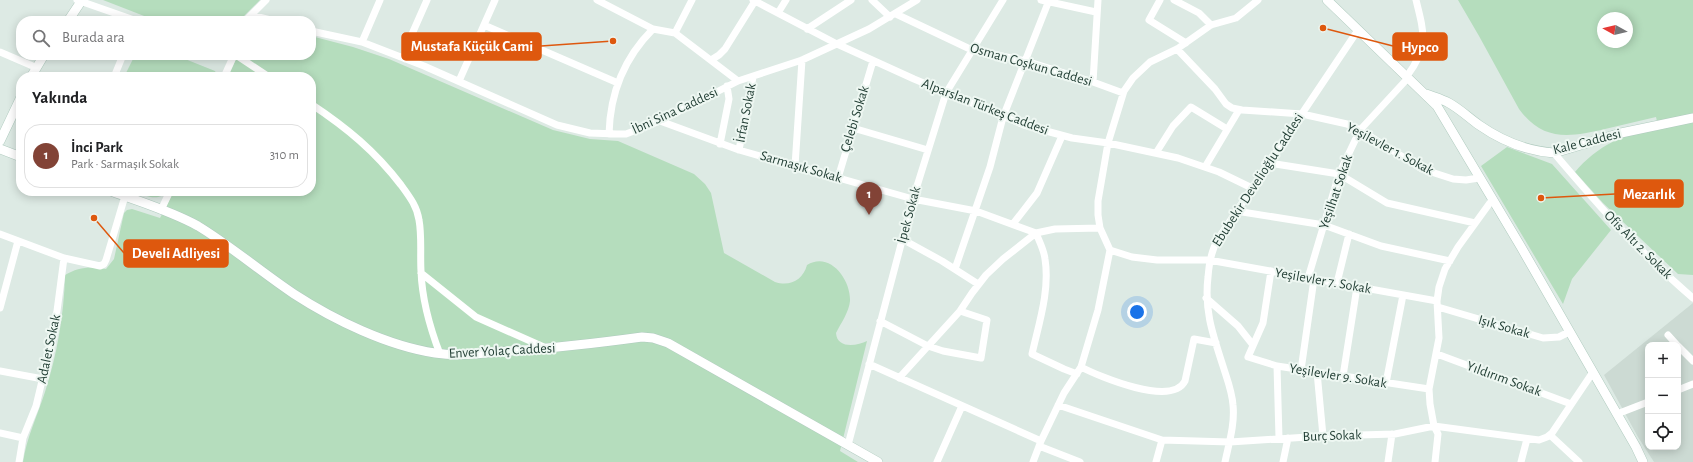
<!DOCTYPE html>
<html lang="tr">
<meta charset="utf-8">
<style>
:root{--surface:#fff;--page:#f2f2f2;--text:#202124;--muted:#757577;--line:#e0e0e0;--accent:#824336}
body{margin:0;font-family:"Alegreya Sans",sans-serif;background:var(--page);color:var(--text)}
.controls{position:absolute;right:12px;bottom:12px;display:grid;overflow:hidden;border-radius:8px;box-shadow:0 2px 10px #0003}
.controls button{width:36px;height:36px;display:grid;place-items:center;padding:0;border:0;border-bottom:1px solid var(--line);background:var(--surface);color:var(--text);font:20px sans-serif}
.compass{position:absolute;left:1597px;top:12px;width:36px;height:36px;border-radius:50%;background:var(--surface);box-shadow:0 2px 10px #0003;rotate:278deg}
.you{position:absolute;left:1137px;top:312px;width:14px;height:14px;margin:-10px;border:3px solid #fff;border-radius:50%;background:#1a73e8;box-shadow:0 0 0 6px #1a73e833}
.badge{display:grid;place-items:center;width:26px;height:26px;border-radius:50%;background:var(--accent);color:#fff;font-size:13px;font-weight:700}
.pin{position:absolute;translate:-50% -33px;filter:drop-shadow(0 1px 2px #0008)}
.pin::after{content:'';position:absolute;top:21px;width:14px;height:12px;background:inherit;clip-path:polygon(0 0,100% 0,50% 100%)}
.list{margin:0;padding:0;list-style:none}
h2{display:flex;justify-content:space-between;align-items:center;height:52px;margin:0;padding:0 16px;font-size:17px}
h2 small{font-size:13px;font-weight:400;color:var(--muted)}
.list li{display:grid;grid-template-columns:26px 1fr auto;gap:12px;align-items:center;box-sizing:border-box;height:64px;margin:0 8px 8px;padding:0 8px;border:1px solid var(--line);border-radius:16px}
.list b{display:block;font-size:15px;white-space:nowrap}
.list p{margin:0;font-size:13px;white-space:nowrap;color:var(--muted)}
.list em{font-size:13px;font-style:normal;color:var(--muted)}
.icon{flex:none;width:22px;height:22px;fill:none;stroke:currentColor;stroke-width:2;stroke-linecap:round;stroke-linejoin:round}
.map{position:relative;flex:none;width:1693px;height:462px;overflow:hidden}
.search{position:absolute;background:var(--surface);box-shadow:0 2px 10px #0003;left:16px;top:16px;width:300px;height:44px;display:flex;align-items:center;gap:10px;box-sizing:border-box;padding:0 14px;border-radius:16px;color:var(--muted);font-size:15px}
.panel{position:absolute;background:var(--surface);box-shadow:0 2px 10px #0003;left:16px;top:72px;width:300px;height:124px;border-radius:16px}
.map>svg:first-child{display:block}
.built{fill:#ccdad3;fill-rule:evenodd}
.green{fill:#b5ddbd;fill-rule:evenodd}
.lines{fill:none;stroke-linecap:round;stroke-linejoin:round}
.secondary-casing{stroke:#b0cbbf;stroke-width:10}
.street{stroke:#fff;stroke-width:7}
.secondary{stroke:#fff;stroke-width:9}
.labels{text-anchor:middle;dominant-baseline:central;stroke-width:4;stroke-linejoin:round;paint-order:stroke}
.street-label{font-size:14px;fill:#1e3b31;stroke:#eef7f2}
.leader{fill:none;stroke:#de580e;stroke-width:1.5}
.callout-dot{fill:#de580e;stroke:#eef7f2;stroke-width:1.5}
.callout{fill:#de580e;stroke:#de580e;stroke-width:1.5}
.callout-label{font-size:15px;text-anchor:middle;font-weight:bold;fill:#fff}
</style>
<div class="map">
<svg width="1693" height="462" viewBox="0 0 1693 462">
<rect width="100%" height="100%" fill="#ddeae4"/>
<path class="built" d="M1693,303V462H1654L1638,437L1604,375ZM1648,345H1678V447H1648Z"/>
<path class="green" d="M103,0H260L239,21H157Z
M1458,0H1693V275L1678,274L1603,203L1575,172C1597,146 1625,132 1659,130L1656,117C1639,121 1622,125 1605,129C1570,137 1543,142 1519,109L1479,36ZM1603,18H1627V42H1603Z
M311,36L353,47L389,59L553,130L590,139L618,141L694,174L705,184L711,193L724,253L775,282C790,287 803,280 807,265C830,251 851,280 850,301C849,312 841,323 836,333C837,349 857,346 867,341L840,451L858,462H23C27,436 37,417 45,392C57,355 64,315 65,275C78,267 91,266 106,269L114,259L124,213L127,210L132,209L160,218L174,191H311V77H228L238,55H311Z
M135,55H175L215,71L218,77H124Z
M1507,147L1552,164L1611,230L1572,279L1563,304L1481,166Z
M133,191H167C158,203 145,195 133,191Z"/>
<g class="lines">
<defs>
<path id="secondary" d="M1327,0L1437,106L1521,247L1636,447L1643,462
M68,21L82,0
M31,77L44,55
M1426,94C1434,97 1442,99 1449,103C1460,109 1469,118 1479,125C1502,141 1527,151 1554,153L1621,133L1693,118
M0,141L21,97
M0,149L21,157
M111,191C140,202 171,211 198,226C231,246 261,272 294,294C334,320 388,346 435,353C460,357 485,353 510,351C555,348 598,343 642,337L653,338L668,343L878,462"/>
</defs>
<use href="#secondary" class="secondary-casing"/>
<path class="street" d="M77,0L137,21
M597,0L653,29L675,33L738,81
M753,0L837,44L914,79L1024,125L1072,138L1108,143L1178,158L1219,172L1252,188
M872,0L890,17
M1041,0L1096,12
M1160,0L1149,20L1186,43
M1174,0L1199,13L1211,25
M778,13L786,0
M896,14L972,50L1026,61L1093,82L1123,93
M251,15L275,21
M245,21L266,0
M484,25L618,83
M807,29L851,0
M311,31L362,42L424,66L557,125L590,133L617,134H626L660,121L738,81L802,60L869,29L917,0
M675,33L692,0
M362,42L380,0
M1177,49L1215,89L1226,104L1232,108L1242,110L1302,114L1347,124L1360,130L1422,169L1453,179L1466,180L1479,178
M0,52L35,67
M236,55L269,77
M405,59L412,34L427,0
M711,60L719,55L725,49L755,1
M1407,76C1429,47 1424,32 1416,0
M114,77L123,55
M224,77L234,55
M459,81L495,0
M1093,82L1098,0
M311,104C347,128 375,151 401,185C409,196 417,206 419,220C422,236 420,254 421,271C422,300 430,328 440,354
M660,121L739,150L913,199L976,211L1036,233C1039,241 1044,250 1045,259C1050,290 1039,323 1032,354L1064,369L1077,374
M853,128L928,150
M609,134C610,93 624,58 653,29
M720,144L729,99L727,86
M739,150L753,77
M1156,153L1173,126L1191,107L1227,129
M1554,153C1599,206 1640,253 1693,298
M1269,163L1339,174L1387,203L1475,223
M795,166L802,60
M1205,167L1239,110
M838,178L873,61
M161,210L170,191
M1236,211L1324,225L1381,246L1450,261
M1013,224L1037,193L1062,136
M0,234L64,258L100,266L104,264L106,260L125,196
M902,239L942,261L978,284
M1110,250L1132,257L1157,260H1209L1437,301
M955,269L990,167L1003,117L1048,3
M1271,271L1263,323L1248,357L1277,366L1429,389
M421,273L476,317L546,348
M1308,278L1339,174L1360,130L1408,78
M1337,283L1349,234
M1206,298L1238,326L1253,345
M1438,307L1543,338L1559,337L1569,332
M0,308L18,241
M880,321L928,346L943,351L981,358L987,320L960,311
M1668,335L1677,345
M1678,346L1693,361
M1437,354L1571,404
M869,364L1041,441
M1277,366L1279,438
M1081,367C1100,377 1172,407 1185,381L1194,339L1216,343
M1301,370L1314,279
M0,371L43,379
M1317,372L1323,436
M1343,376L1357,287
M899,378L960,311L972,293L986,275L1003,259L1036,233L1055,229L1100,228
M1386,383L1403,295
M1678,390L1693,384
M1058,405L1162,440
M1617,414L1648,402
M0,433L23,438
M1550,435L1579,462
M848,445L913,199L946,93L1003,0
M1039,446L1080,462
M19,462L23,438L36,406L47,360L57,311L64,258
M937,462L962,406
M1033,462L1041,441L1064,393L1081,367L1098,310L1110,250L1100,228L1098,215V201L1108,143L1124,91L1133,78L1150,62L1177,49L1211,25L1236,18L1258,0
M1156,462L1162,440L1230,442L1323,436L1395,434L1434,426L1539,440L1547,437L1552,433L1593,372
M1225,462C1229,443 1235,424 1233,405C1232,391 1227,379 1223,366C1213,335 1204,311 1208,277C1209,263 1211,251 1218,239L1358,30
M1283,462L1288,438
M1388,462L1392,434
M1435,462L1438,434L1434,426L1430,404L1429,389L1439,338L1437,301L1439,287L1445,269L1458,247L1492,200
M1521,462L1527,439"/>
<use href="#secondary" class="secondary"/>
</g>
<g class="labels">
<g class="street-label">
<text transform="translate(1031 65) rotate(16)">Osman Coşkun Caddesi</text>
<text transform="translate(985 107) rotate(21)">Alparslan Türkeş Caddesi</text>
<text transform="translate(675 111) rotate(-25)">İbni Sina Caddesi</text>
<text transform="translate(746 113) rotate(-79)">İrfan Sokak</text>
<text transform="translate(855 119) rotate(-73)">Çelebi Sokak</text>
<text transform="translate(1587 142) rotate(-14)">Kale Caddesi</text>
<text transform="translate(1390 149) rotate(28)">Yeşilevler 1. Sokak</text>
<text transform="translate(801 167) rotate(16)">Sarmaşık Sokak</text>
<text transform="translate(1258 180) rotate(-57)">Ebubekir Develioğlu Caddesi</text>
<text transform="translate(1336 192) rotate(-71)">Yeşilhat Sokak</text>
<text transform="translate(909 215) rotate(-75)">İpek Sokak</text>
<text transform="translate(1638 245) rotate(45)">Ofis Altı 2. Sokak</text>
<text transform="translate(1323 281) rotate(10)">Yeşilevler 7. Sokak</text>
<text transform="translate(1504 327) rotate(16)">Işık Sokak</text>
<text transform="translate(49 349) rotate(-78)">Adalet Sokak</text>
<text transform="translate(502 351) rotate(-3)">Enver Yolaç Caddesi</text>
<text transform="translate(1338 376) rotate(9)">Yeşilevler 9. Sokak</text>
<text transform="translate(1504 379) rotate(20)">Yıldırım Sokak</text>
<text transform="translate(1332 436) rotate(-2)">Burç Sokak</text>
</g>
</g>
<path class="leader" d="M613 41L541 46M1323 28L1393 46M1541 198L1615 194M94 218L124 253"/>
<g class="callout-dot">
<circle cx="613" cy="41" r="4"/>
<circle cx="1323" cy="28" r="4"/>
<circle cx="1541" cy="198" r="4"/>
<circle cx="94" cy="218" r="4"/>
</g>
<g class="callout">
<rect x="402" y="33" width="139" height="27" rx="4"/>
<rect x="1393" y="33" width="54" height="27" rx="4"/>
<rect x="1615" y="180" width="68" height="27" rx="4"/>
<rect x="124" y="240" width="104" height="27" rx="4"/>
</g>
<g class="callout-label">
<text x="472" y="51">Mustafa Küçük Cami</text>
<text x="1420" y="52">Hypco</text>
<text x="1649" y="199">Mezarlık</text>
<text x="176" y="258">Develi Adliyesi</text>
</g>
</svg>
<div class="controls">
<button>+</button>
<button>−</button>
<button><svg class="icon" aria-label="locate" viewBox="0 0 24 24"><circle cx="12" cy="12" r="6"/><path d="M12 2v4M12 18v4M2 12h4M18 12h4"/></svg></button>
</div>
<svg class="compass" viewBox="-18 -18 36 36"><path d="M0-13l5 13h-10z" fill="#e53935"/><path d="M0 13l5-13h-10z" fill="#757577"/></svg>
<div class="you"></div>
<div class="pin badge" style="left:869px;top:215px">1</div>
<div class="search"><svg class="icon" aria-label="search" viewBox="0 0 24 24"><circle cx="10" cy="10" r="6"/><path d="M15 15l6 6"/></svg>Burada ara</div>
<section class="panel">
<h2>Yakında<small></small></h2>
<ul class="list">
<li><span class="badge">1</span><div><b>İnci Park</b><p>Park · Sarmaşık Sokak</p></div><em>310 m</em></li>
</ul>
</section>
</div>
